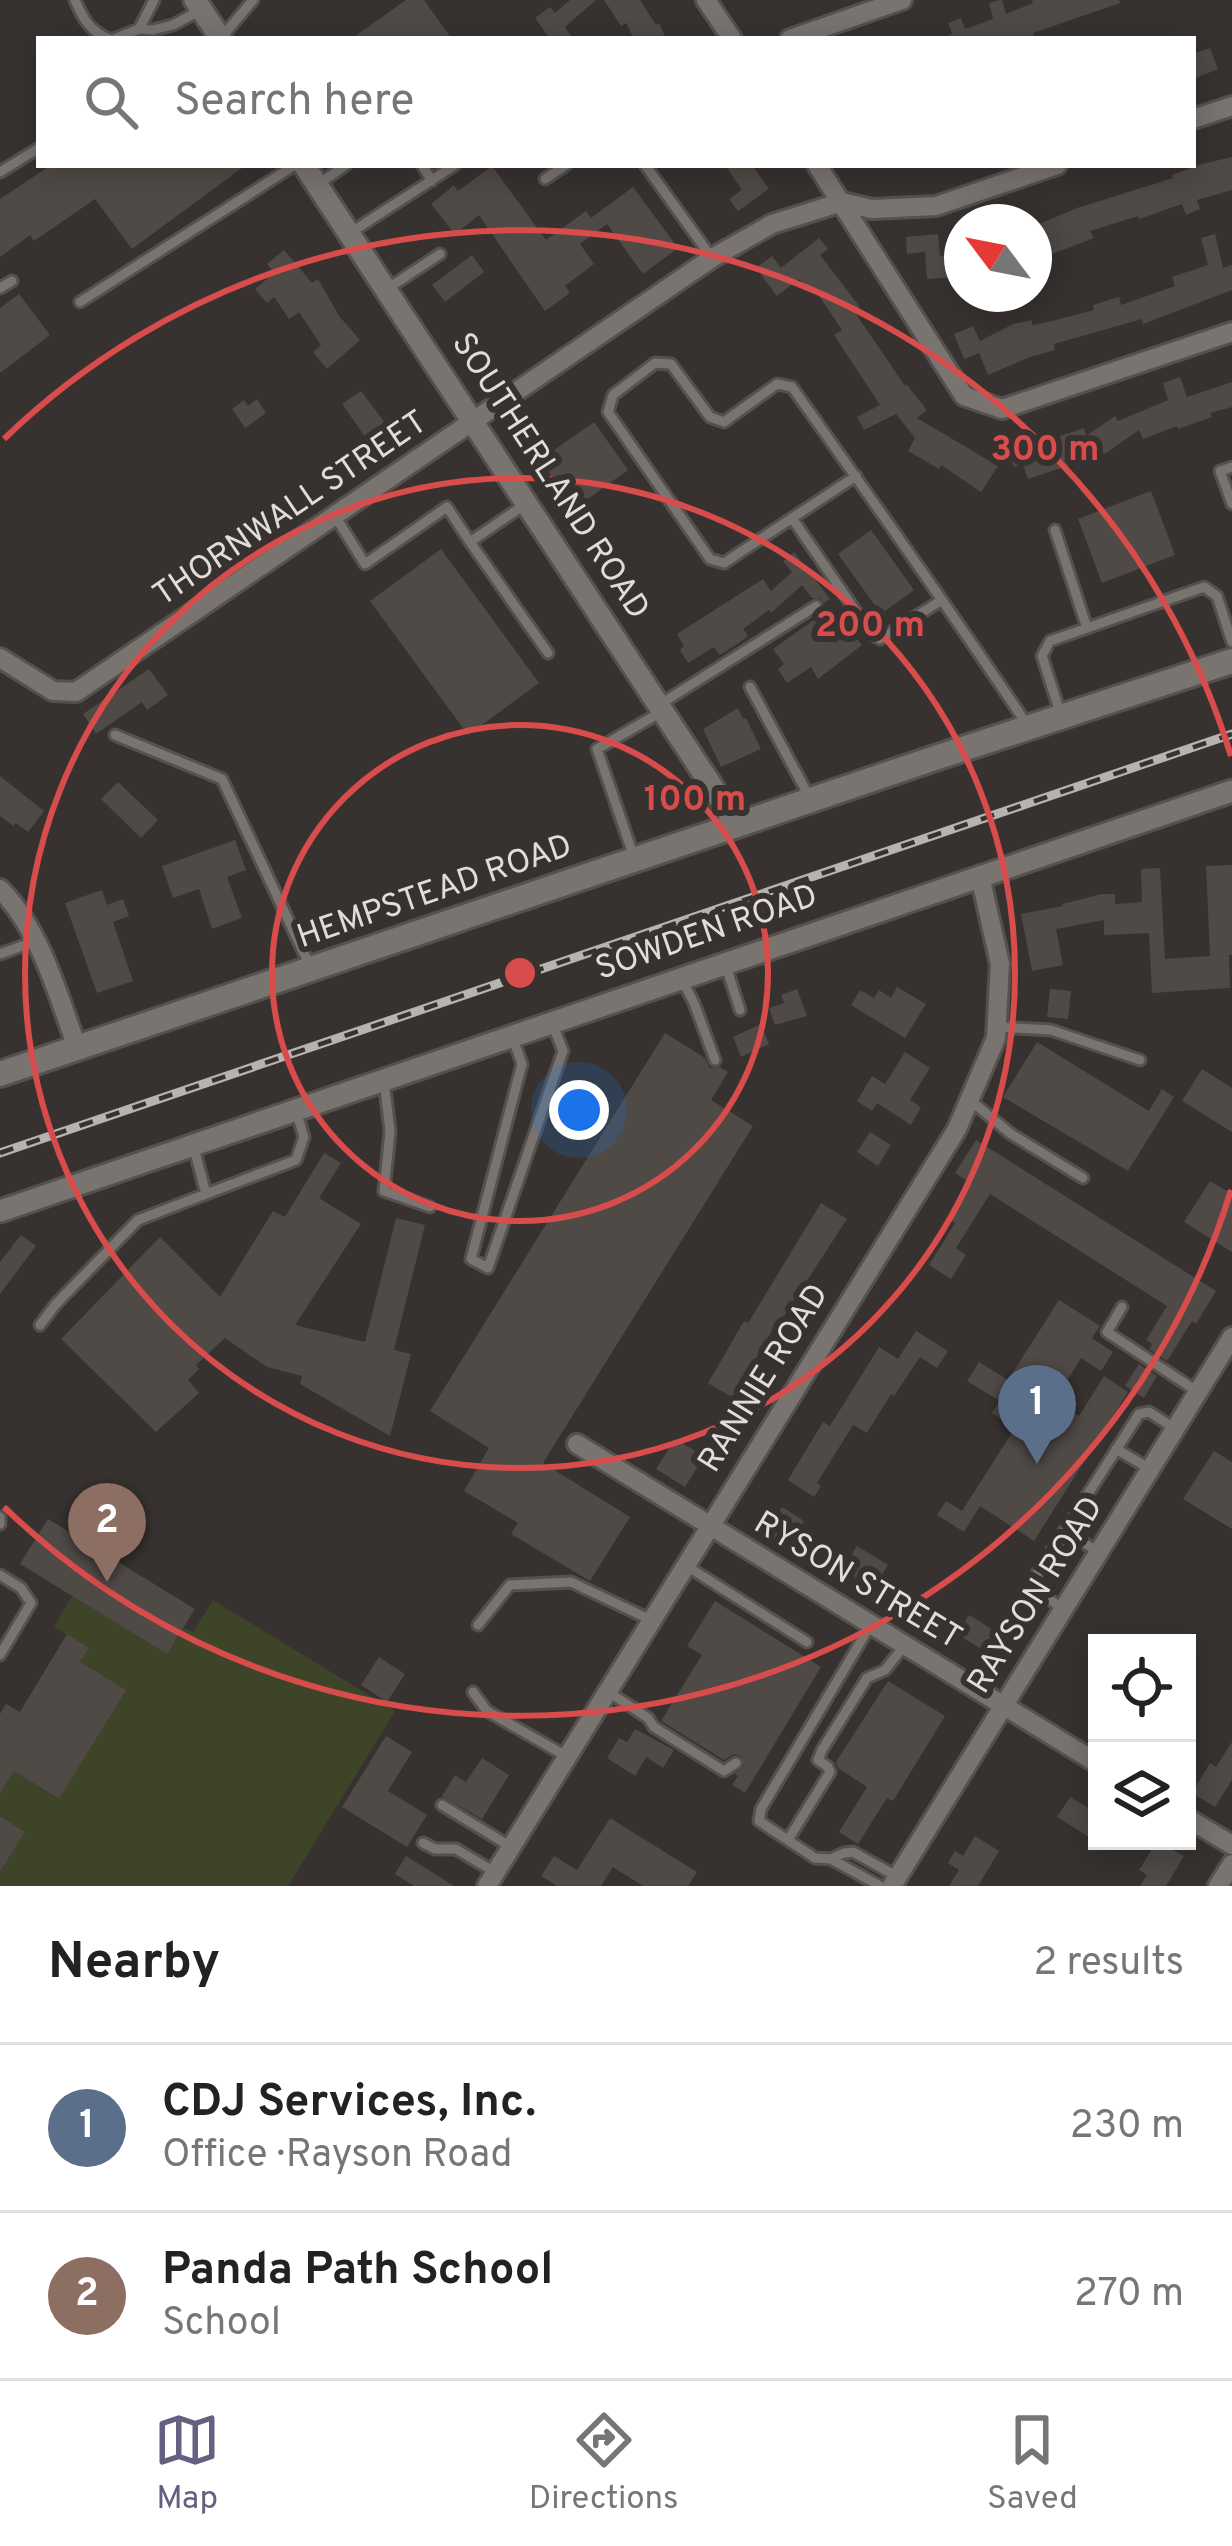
<!DOCTYPE html>
<meta charset="utf-8">
<style>
:root{--surface:#fff;--page:#f2f2f2;--text:#222;--muted:#767676;--line:#e0e0e0;--accent:#675f81}
body{margin:0;font-family:Overpass,sans-serif;background:var(--page);color:var(--text)}
.controls{position:absolute;right:36px;bottom:36px;display:grid;overflow:hidden;border-radius:0px;box-shadow:0 6px 30px #0003}
.controls button{width:108px;height:108px;display:grid;place-items:center;padding:0;border:0;border-bottom:3px solid var(--line);background:var(--surface);color:var(--text);font:60px sans-serif}
.compass{position:absolute;left:944px;top:204px;width:108px;height:108px;border-radius:50%;background:var(--surface);box-shadow:0 6px 30px #0003;rotate:302deg}
.you{position:absolute;left:579px;top:1110px;width:42px;height:42px;margin:-30px;border:9px solid #fff;border-radius:50%;background:#1a73e8;box-shadow:0 0 0 18px #1a73e833}
.badge{display:grid;place-items:center;width:78px;height:78px;border-radius:50%;background:var(--accent);color:#fff;font-size:39px;font-weight:700}
.pin{position:absolute;translate:-50% -99px;filter:drop-shadow(0 3px 6px #0008)}
.pin::after{content:'';position:absolute;top:63px;width:42px;height:36px;background:inherit;clip-path:polygon(0 0,100% 0,50% 100%)}
.list{margin:0;padding:0;list-style:none}
h2{display:flex;justify-content:space-between;align-items:center;height:156px;margin:0;padding:0 48px;font-size:51px}
h2 small{font-size:39px;font-weight:400;color:var(--muted)}
.list li{display:grid;grid-template-columns:78px 1fr auto;gap:36px;align-items:center;box-sizing:border-box;height:168px;padding:0 48px;border-top:3px solid var(--line)}
.list b{display:block;font-size:45px;white-space:nowrap}
.list p{margin:0;font-size:39px;white-space:nowrap;color:var(--muted)}
.list em{font-size:39px;font-style:normal;color:var(--muted)}
.icon{flex:none;width:66px;height:66px;fill:none;stroke:currentColor;stroke-width:2;stroke-linecap:round;stroke-linejoin:round}
.map{position:relative;flex:none;width:1232px;height:1886px;overflow:hidden}
.search{position:absolute;background:var(--surface);box-shadow:0 6px 30px #0003;left:36px;right:36px;top:36px;height:132px;display:flex;align-items:center;gap:30px;box-sizing:border-box;padding:0 42px;border-radius:0px;color:var(--muted);font-size:45px}
.sheet{height:492px;background:var(--surface)}
nav{display:flex;justify-content:space-around;align-items:center;box-sizing:border-box;height:168px;border-top:3px solid var(--line);background:var(--surface);font-size:33px;color:var(--muted)}
nav a{display:grid;justify-items:center;gap:6px}
nav .on{color:var(--accent)}
.map>svg:first-child{display:block}
.green{fill:#3e4428}
.building{fill:#4f4a46}
.lines{fill:none;stroke-linecap:round;stroke-linejoin:round}
.service-casing{stroke:#54514e;stroke-width:15}
.minor-casing{stroke:#54514e;stroke-width:24}
.tertiary-casing{stroke:#54514e;stroke-width:27}
.secondary-casing{stroke:#54514e;stroke-width:30}
.service{stroke:#797470;stroke-width:9}
.minor{stroke:#797470;stroke-width:18}
.tertiary{stroke:#797470;stroke-width:21}
.secondary{stroke:#797470;stroke-width:24}
.rail-casing{stroke:#b7b3b1;stroke-width:9}
.rail{stroke:#37322f;stroke-width:4.5;stroke-dasharray:14;stroke-linecap:butt}
.ring{fill:none;stroke:#d84c4c;stroke-width:6}
.labels{text-anchor:middle;dominant-baseline:central;stroke-width:12;stroke-linejoin:round;paint-order:stroke}
.street-label{font-size:33px;fill:#e0dddb;stroke:#37322f}
.centre{fill:#d84c4c;stroke:#37322f;stroke-width:6}
.ring-label{font-size:36px;text-anchor:middle;font-weight:bold;fill:#d84c4c;stroke:#37322f;stroke-width:12;stroke-linejoin:round;paint-order:stroke}
</style>
<div class="map">
<svg width="1232" height="1886" viewBox="0 0 1232 1886">
<rect width="100%" height="100%" fill="#37322f"/>
<path class="green" d="M72,1596L167,1654L184,1628L193,1632L213,1600L395,1711L288,1886H0V1872L25,1832L0,1816V1781L6,1784L14,1771L59,1799L80,1662L89,1648L54,1627Z"/>
<path class="building" d="M406,0H424L452,39H351Z
M570,0H596L565,27L573,39H550L535,18L550,7L555,13Z
M604,0H640L656,25L659,23L666,39H634L626,23L621,26Z
M1000,0H1002L1006,14L1033,3L1032,0H1119L1120,3L1033,33L1036,39H943L952,34L948,23L961,18L965,29L993,19L989,3Z
M1210,48L1218,69L1193,79V54Z
M1232,157V190L1197,200L1200,209L1186,215L1182,204L1139,219L1138,216L1090,231L1094,238L1034,261V226L1077,208L1173,178L1172,175L1202,164Z
M51,165H246L132,249L95,199L34,241L30,235L0,257V199Z
M725,165H752L769,189L738,211L729,199L742,190Z
M492,166L546,240L586,211L591,218L633,187L678,248L643,274L607,224L580,244L594,264L565,286L570,293L545,311L479,215L455,234L431,204L454,185L458,191Z
M938,234L940,256L956,254L958,277L927,279L925,252L907,254L906,237Z
M1215,234L1223,268L1232,265V290L1143,324L1142,319L1054,344L1055,350L1030,357L988,375L979,353L964,359L954,334L973,326L980,341L1013,324L1031,320L1033,325L1048,322L1094,310L1093,305L1119,297L1121,305L1175,286L1172,277L1208,265L1201,238Z
M819,238L828,249L820,255L860,307L854,311L905,386L906,384L927,410L917,418L998,466L981,492L941,465L939,469L908,451L915,438L896,414L864,430L857,417L880,405L834,335L842,330L814,288L809,292L799,279L777,296L756,268L772,256L781,268Z
M284,250L312,283L318,279L339,316L360,340L327,369L313,352L321,345L299,312L289,319L274,297L267,303L255,289L274,273L267,264Z
M472,255L484,272L445,302L432,285Z
M19,294L50,335L0,373V308Z
M1180,377L1187,397L1232,382V407L1210,413L1212,417L1178,429L1177,426L1143,439L1139,430L1106,453L1028,479L1023,464L1014,467L1009,453L1084,428L1086,436L1115,416L1118,421L1168,400L1163,383Z
M361,391L386,424L366,438L342,404Z
M257,399L266,413L245,428L232,409L244,400L248,406Z
M594,422L628,470L574,509L540,460Z
M1151,491L1175,555L1102,583L1078,519Z
M871,530L914,590L881,614L838,554Z
M441,549L539,683L468,735L370,601Z
M794,552L830,599L824,603L819,598H812L802,585L771,613L769,610L743,629L748,636L737,644L720,655L714,647L688,663L680,650L684,646L677,634L763,579L771,591L792,572L783,561Z
M832,607L862,645L818,679L811,667L787,683L778,669L784,664L773,649Z
M149,669L168,695L147,710L142,702L96,734L83,714Z
M738,708L743,719L746,718L761,749L721,767L703,729Z
M0,776L44,811L28,832L16,823L13,826L0,816Z
M118,782L158,820L141,838L101,799Z
M235,840L246,870L227,877L242,918L212,929L199,889L173,898L162,866Z
M1232,865V955H1229L1230,988L1152,993L1149,933L1104,935V920L1056,929L1063,965L1032,971L1021,914L1063,906L1062,904L1102,894H1115V904L1142,902L1141,869L1160,868L1165,959L1210,956L1206,866Z
M102,890L107,905L123,899L129,916L113,922L133,981L97,993L65,903Z
M897,987L926,1004L905,1038L851,1005L860,990L874,998L879,990L891,998Z
M797,989L807,1016L775,1025L769,1008L784,1003L781,995Z
M1050,989L1071,991L1068,1019L1047,1017Z
M761,1024L769,1044L741,1057L733,1037Z
M665,1033L705,1058L710,1068L720,1067L728,1072L711,1100L753,1126L543,1463L630,1517L590,1581L511,1534L518,1523L464,1491L489,1448L430,1411Z
M1037,1042L1149,1111L1162,1089L1174,1097L1128,1171L1003,1097Z
M905,1052L930,1068L910,1100L921,1107L911,1125L877,1103L872,1111L857,1101L872,1076L885,1084Z
M1202,1069L1232,1088V1132L1182,1101Z
M870,1132L891,1145L878,1166L857,1152Z
M976,1140L1216,1291L1196,1324L1192,1321L1167,1361L1149,1349L1152,1344L1146,1340L1167,1306L990,1194L956,1248L966,1255L951,1279L929,1265L955,1223L949,1219L971,1183L955,1173Z
M324,1153L341,1163L319,1198L361,1224L295,1325L365,1342L396,1218L425,1225L394,1350L411,1354L390,1436L300,1384L302,1376L267,1367L225,1338L196,1365L199,1369L188,1380L199,1393L156,1432L61,1339L160,1237L220,1297L273,1211L285,1217Z
M1210,1181L1232,1194V1252L1184,1222Z
M821,1203L847,1219L775,1330L773,1329L733,1398L708,1383L744,1321L748,1323Z
M21,1235L36,1246L0,1294V1262Z
M1059,1300L1100,1326L1092,1338L1113,1352L1101,1371L1081,1358L1055,1400L1079,1416L1104,1376L1128,1392L1034,1541L980,1506L964,1532L937,1515L946,1501L962,1511L1015,1428L992,1413L1000,1401L967,1381L979,1362L1008,1380Z
M916,1331L948,1351L937,1368L920,1357L894,1396L891,1394L867,1433L853,1425L817,1483L821,1486L814,1497L788,1480L823,1422L830,1426L879,1347L898,1359Z
M1139,1364L1157,1376L1144,1398L1125,1386Z
M675,1439L704,1456L685,1487L656,1469Z
M1214,1451L1232,1462V1529L1183,1499Z
M782,1507L804,1521L788,1547L766,1533Z
M48,1519L195,1609L167,1654L20,1564Z
M857,1546L888,1565L880,1578L869,1571L863,1582L843,1569Z
M715,1601L821,1667L745,1793L732,1785L738,1776L735,1774L744,1766L741,1756L734,1754L724,1760L661,1721L702,1655L687,1646Z
M969,1615L998,1633L986,1652L957,1634Z
M67,1634L89,1648L80,1662L126,1690L59,1799L14,1771L0,1793V1714L6,1704L20,1712Z
M379,1657L405,1674L387,1702L361,1685Z
M888,1681L945,1716L893,1801L887,1798L858,1844L839,1832L867,1787L838,1768L836,1762Z
M635,1729L674,1750L663,1768L646,1757L635,1776L607,1758L619,1738L627,1742Z
M386,1736L412,1752L388,1791L427,1815L407,1847L342,1807Z
M1232,1742V1780L1215,1807L1192,1793L1210,1763L1216,1767Z
M482,1758L509,1775L482,1819L442,1796L455,1775L466,1782Z
M1070,1797L1097,1813V1842L1057,1817Z
M0,1816L25,1832L0,1872Z
M610,1818L697,1872L688,1886H643L613,1867L601,1886H557L541,1876L554,1856L577,1870Z
M975,1836L999,1851L978,1886H949L959,1870L948,1863L955,1851L963,1856Z
M1157,1841L1184,1856L1166,1886H1140L1147,1875L1139,1870Z
M406,1856L454,1886H414L395,1874Z"/>
<g class="lines">
<defs>
<path id="service" d="M75,0C83,19 90,31 109,39
M139,29L154,0
M222,37L253,0
M114,39L139,29L153,30L173,25L199,11
M422,165L432,181
M645,165L712,258
M0,172L39,148
M545,179L566,165
M317,185L346,165
M350,233L455,165
M0,288L12,281
M387,289L440,254
M80,302L295,165
M1232,467L1220,471L1232,504
M856,476L724,563L710,559L608,412L613,395L655,363L671,364L710,417L724,422L777,384L792,387C871,498 950,610 1026,723
M527,503L470,542L548,653
M335,516L365,564L447,507L470,542
M792,518L857,613
M1055,530L1087,628
M869,633L880,639L942,600
M750,687L810,798
M659,705L816,606
M1060,712L1042,656L1050,641L1204,587L1217,596L1232,642
M115,735L222,779L309,964
M635,860L597,749L663,711
M0,954L36,941
M725,963L740,1010
M681,978L694,1003L715,1060
M996,1027L1051,1030L1140,1060
M512,1036L522,1064L471,1259L488,1268L563,1051L552,1023
M384,1081L390,1131L384,1191L430,1207
M970,1100L1011,1134L1083,1178
M206,1194L296,1160L304,1137L296,1111
M1122,1307L1107,1332L1198,1392
M40,1325L56,1304L138,1220L206,1194L194,1148
M1116,1449L1150,1469
M0,1517V1524
M1064,1531L1099,1552
M685,1565L807,1642
M0,1575L21,1588L31,1603L0,1655
M1064,1609L1033,1589V1580L1139,1414L1149,1412L1174,1428
M478,1625L510,1585L571,1582L651,1620
M870,1626L761,1809L759,1821L815,1858L831,1859L880,1886
M607,1691L648,1718L654,1727L724,1771L736,1763
M473,1692L487,1711L566,1756
M442,1805L511,1847
M788,1840L830,1772L828,1767L818,1760L822,1750L867,1678L885,1670L904,1646
M423,1843L435,1849H456L493,1871
M831,1859L844,1853L853,1852L898,1877"/>
<path id="minor" d="M706,0L732,39
M790,39L902,0
M1193,119L1232,106
M817,165L964,396L1002,409L1232,332
M0,658L53,691L76,692L712,258L772,224L842,202L872,209L936,206L1057,165
M0,889C41,931 57,993 77,1047
M577,1444L1097,1763
M1187,1818L1232,1845
M487,1886L957,1129L996,1038L1000,964L980,876
M892,1886L1232,1337
M1218,1886L1232,1864"/>
<path id="tertiary" d="M195,0L221,39
M304,165L738,826
M0,1211L1232,791"/>
<path id="secondary" d="M0,1074L938,757L1232,661"/>
</defs>
<use href="#service" class="service-casing"/>
<use href="#minor" class="minor-casing"/>
<use href="#tertiary" class="tertiary-casing"/>
<use href="#secondary" class="secondary-casing"/>
<use href="#service" class="service"/>
<use href="#minor" class="minor"/>
<use href="#tertiary" class="tertiary"/>
<use href="#secondary" class="secondary"/>
<defs>
<path id="rail" d="M0,1153L1232,734"/>
</defs>
<use href="#rail" class="rail-casing"/>
<use href="#rail" class="rail"/>
</g>
<g class="ring">
<circle cx="520" cy="973" r="248"/>
<circle cx="520" cy="973" r="495"/>
<path d="M1231 1190A743 743 0 0 1 4 1507M4 439A743 743 0 0 1 1231 756"/>
</g>
<g class="labels">
<g class="street-label">
<text transform="translate(549 477) rotate(57)">SOUTHERLAND ROAD</text>
<text transform="translate(291 510) rotate(-34)">THORNWALL STREET</text>
<text transform="translate(435 893) rotate(-19)">HEMPSTEAD ROAD</text>
<text transform="translate(707 934) rotate(-19)">SOWDEN ROAD</text>
<text transform="translate(765 1379) rotate(-58)">RANNIE ROAD</text>
<text transform="translate(857 1582) rotate(31)">RYSON STREET</text>
<text transform="translate(1037 1596) rotate(-58)">RAYSON ROAD</text>
</g>
</g>
<circle cx="520" cy="973" r="18" class="centre"/>
<g class="ring-label">
<text x="1045" y="460">300 m</text>
<text x="870" y="636">200 m</text>
<text x="695" y="810">100 m</text>
</g>
</svg>
<div class="controls">
<button><svg class="icon" aria-label="locate" viewBox="0 0 24 24"><circle cx="12" cy="12" r="6"/><path d="M12 2v4M12 18v4M2 12h4M18 12h4"/></svg></button>
<button><svg class="icon" aria-label="layers" viewBox="0 0 24 24"><path d="M12 4l9 5-9 5-9-5zM3 14l9 5 9-5"/></svg></button>
</div>
<svg class="compass" viewBox="-18 -18 36 36"><path d="M0-13l5 13h-10z" fill="#e53935"/><path d="M0 13l5-13h-10z" fill="#767676"/></svg>
<div class="you"></div>
<div class="pin badge" style="left:1037px;top:1464px;background:#5c6f8a">1</div>
<div class="pin badge" style="left:107px;top:1582px;background:#8d6e63">2</div>
<div class="search"><svg class="icon" aria-label="search" viewBox="0 0 24 24"><circle cx="10" cy="10" r="6"/><path d="M15 15l6 6"/></svg>Search here</div>
</div>
<section class="sheet">
<h2>Nearby<small>2 results</small></h2>
<ul class="list">
<li><span class="badge" style="background:#5c6f8a">1</span><div><b>CDJ Services, Inc.</b><p>Office · Rayson Road</p></div><em>230 m</em></li>
<li><span class="badge" style="background:#8d6e63">2</span><div><b>Panda Path School</b><p>School</p></div><em>270 m</em></li>
</ul>
</section>
<nav>
<a class="on"><svg class="icon" aria-label="map" viewBox="0 0 24 24"><path d="M3 6l6-2 6 2 6-2v14l-6 2-6-2-6 2zM9 4v14M15 6v14"/></svg>Map</a>
<a><svg class="icon" aria-label="directions" viewBox="0 0 24 24"><path d="M12 3l9 9-9 9-9-9zM9 14v-3h6M13 9l2 2-2 2"/></svg>Directions</a>
<a><svg class="icon" aria-label="saved" viewBox="0 0 24 24"><path d="M7 4h10v16l-5-4-5 4z"/></svg>Saved</a>
</nav>
